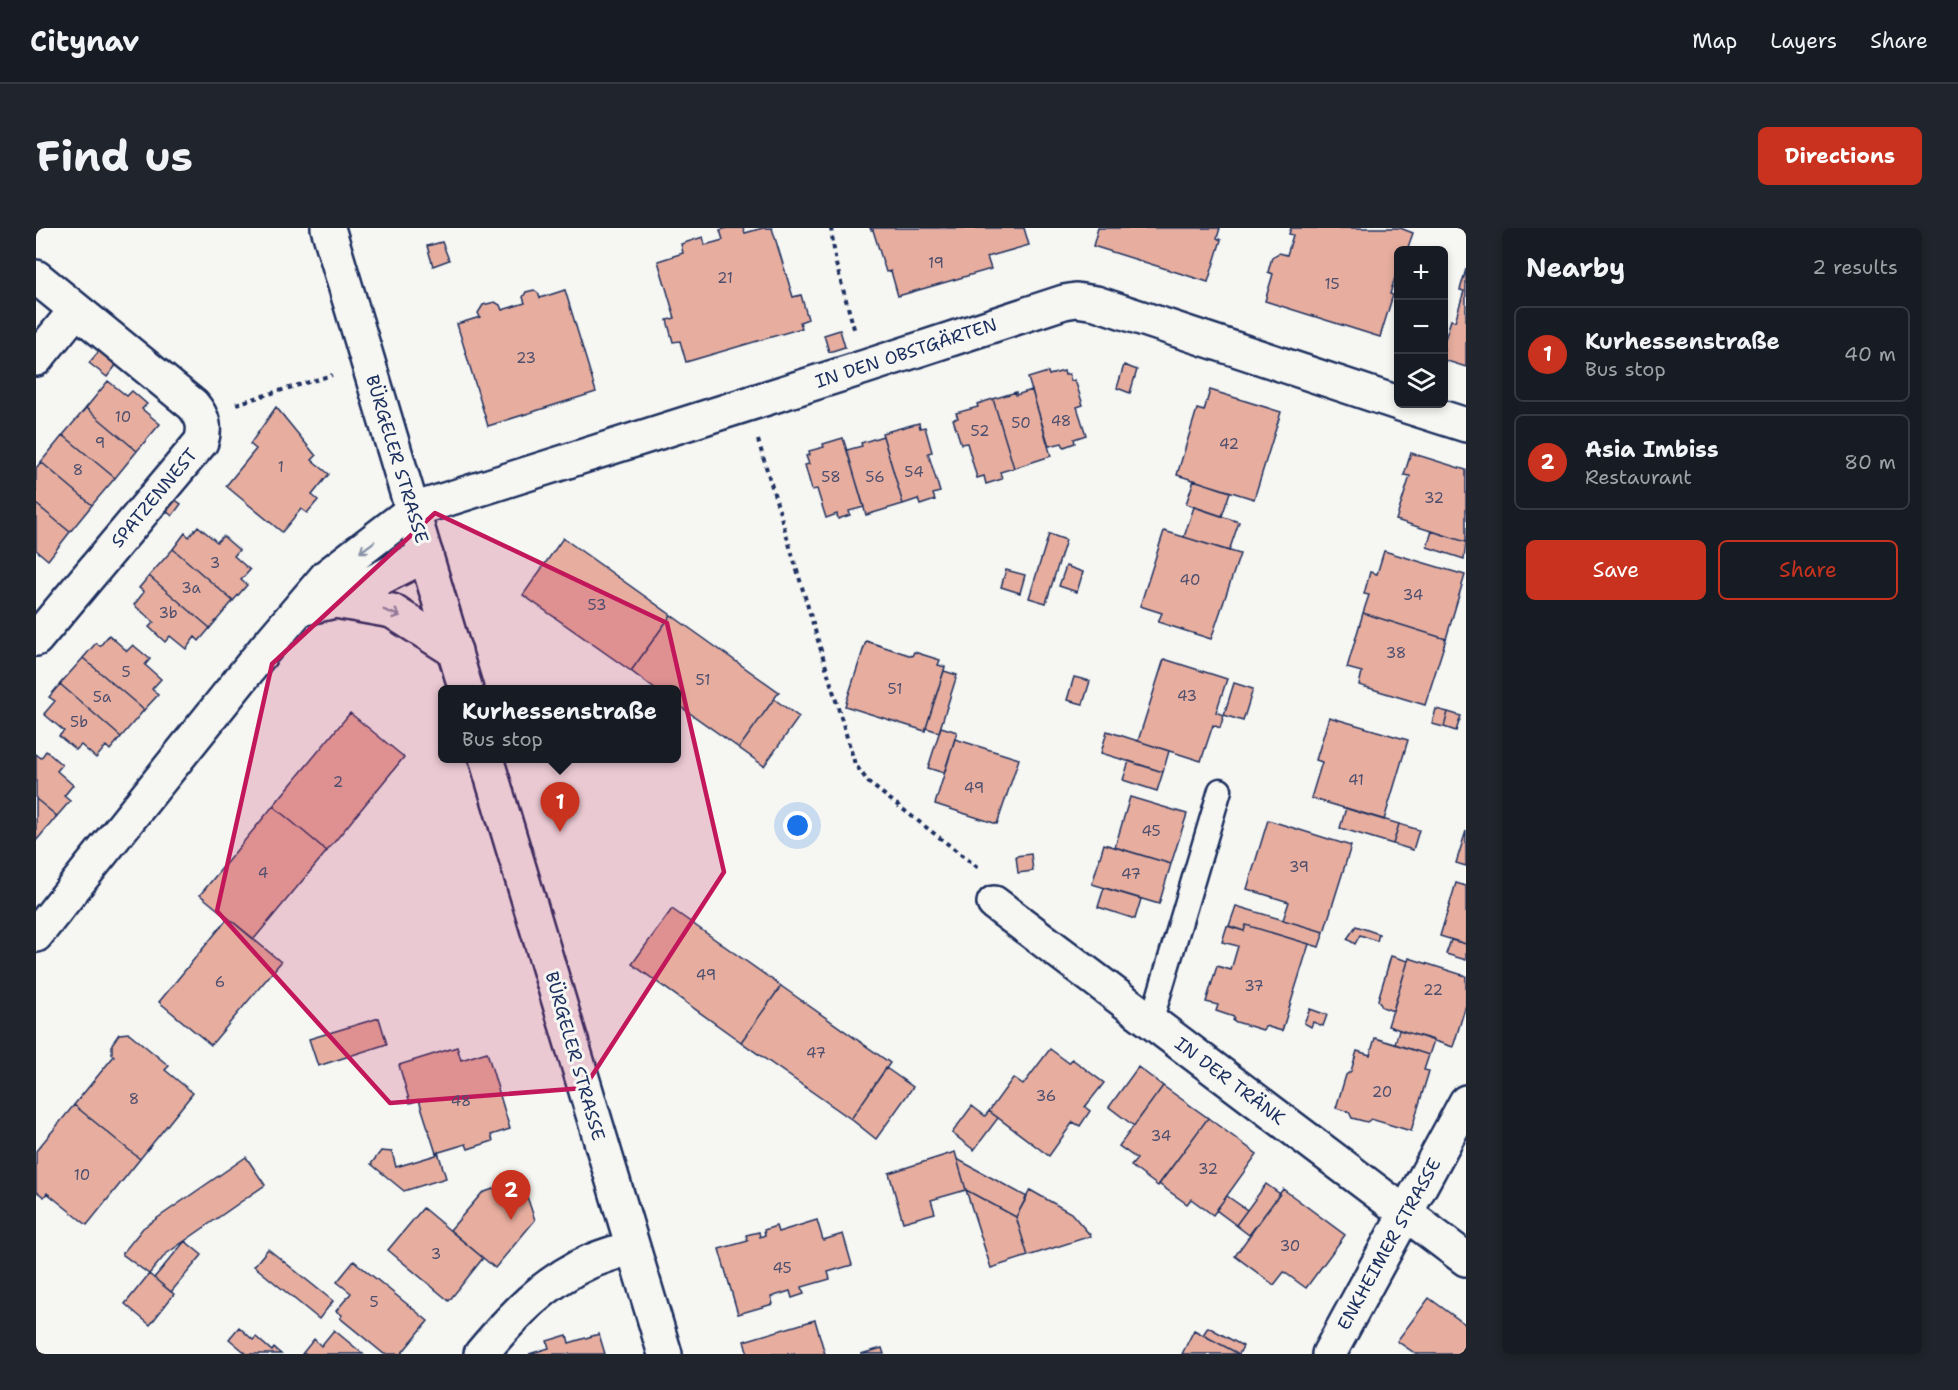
<!DOCTYPE html>
<meta charset="utf-8">
<style>
:root{--surface:#171b24;--page:#20242c;--text:#f1f3f6;--muted:#9ea1a6;--line:#363941;--accent:#c8321e}
body{margin:0;font-family:"Shantell Sans",sans-serif;background:var(--page);color:var(--text)}
.controls{position:absolute;right:18px;top:18px;display:grid;overflow:hidden;border-radius:9px;box-shadow:0 3px 9px #0003}
.controls button{width:54px;height:54px;display:grid;place-items:center;padding:0;border:0;border-bottom:2px solid var(--line);background:var(--surface);color:var(--text);font:30px sans-serif}
.you{position:absolute;left:762px;top:598px;width:21px;height:21px;margin:-15px;border:4px solid #fff;border-radius:50%;background:#1a73e8;box-shadow:0 0 0 9px #1a73e833}
.badge{display:grid;place-items:center;width:39px;height:39px;border-radius:50%;background:var(--accent);color:#fff;font-size:20px;font-weight:700}
.pin{position:absolute;translate:-50% -50px;filter:drop-shadow(0 2px 3px #0008)}
.pin::after{content:'';position:absolute;top:32px;width:21px;height:18px;background:inherit;clip-path:polygon(0 0,100% 0,50% 100%)}
.popup{position:absolute;left:402px;top:457px;width:243px;height:78px;box-sizing:border-box;display:grid;place-content:center;border-radius:9px;background:var(--surface);filter:drop-shadow(0 2px 4px #0005);font-size:20px;white-space:nowrap;color:var(--muted)}
.popup b{font-size:22px;color:var(--text)}
.popup::after{content:'';position:absolute;left:50%;top:100%;margin-left:-12px;border:12px solid transparent;border-top-color:var(--surface)}
.list{margin:0;padding:0;list-style:none}
h2{display:flex;justify-content:space-between;align-items:center;height:78px;margin:0;padding:0 24px;font-size:26px}
h2 small{font-size:20px;font-weight:400;color:var(--muted)}
.list li{display:grid;grid-template-columns:39px 1fr auto;gap:18px;align-items:center;box-sizing:border-box;height:96px;margin:0 12px 12px;padding:0 12px;border:2px solid var(--line);border-radius:9px}
.list b{display:block;font-size:22px;white-space:nowrap}
.list p{margin:0;font-size:20px;white-space:nowrap;color:var(--muted)}
.list em{font-size:20px;font-style:normal;color:var(--muted)}
.actions{display:flex;gap:12px;padding:18px 24px}
.actions a{flex:1;padding:14px 0;border:2px solid var(--accent);border-radius:9px;text-align:center;font-size:21px;color:var(--accent)}
.actions .main{background:var(--accent);color:#fff}
.icon{flex:none;width:33px;height:33px;fill:none;stroke:currentColor;stroke-width:2;stroke-linecap:round;stroke-linejoin:round}
.map{position:relative;flex:none;width:1430px;height:1126px;overflow:hidden;border-radius:9px}
header{display:flex;align-items:center;gap:36px;box-sizing:border-box;height:84px;padding:0 30px;background:var(--surface);border-bottom:2px solid var(--line)}
header strong{font-size:28px}
nav{display:flex;gap:33px;margin-inline-start:auto;font-size:21px}
.intro{display:flex;align-items:center;justify-content:space-between;box-sizing:border-box;height:144px;padding:0 36px}
h1{margin:0;font-size:42px}
.button{padding:15px 27px;border-radius:9px;background:var(--accent);color:#fff;font-size:21px;font-weight:700}
main{display:flex;gap:36px;padding:0 36px}
aside{flex:1;background:var(--surface);border-radius:9px;box-shadow:0 3px 9px #0003}
.map>svg:first-child{display:block}
.building{fill:#e7ae9f;stroke:#1b2f5e;stroke-width:1.5}
.lines{fill:none;stroke-linecap:round;stroke-linejoin:round}
.service-casing{stroke:#1b2f5e;stroke-width:27}
.minor-casing{stroke:#1b2f5e;stroke-width:38}
.tertiary-casing{stroke:#1b2f5e;stroke-width:38}
.path{stroke:#1b2f5e;stroke-width:4;stroke-dasharray:4.5 4.5;stroke-linecap:butt}
.service{stroke:#f6f6f2;stroke-width:22}
.minor{stroke:#f6f6f2;stroke-width:33}
.tertiary{stroke:#f6f6f2;stroke-width:33}
.oneway{stroke:#8892a8}
.marked{fill:#c2185b;fill-opacity:0.2;stroke:#c2185b;stroke-width:4.5;stroke-linejoin:round}
.labels{text-anchor:middle;dominant-baseline:central;stroke-width:6;stroke-linejoin:round;paint-order:stroke}
.number-label{font-size:15px;fill:#4e4f6e}
.street-label{font-size:18px;fill:#1b2f5e;stroke:#f6f6f2}
</style>
<header>
<strong>Citynav</strong>
<nav><a>Map</a><a>Layers</a><a>Share</a></nav>
</header>
<div class="intro"><h1>Find us</h1><a class="button">Directions</a></div>
<main>
<div class="map">
<svg width="1430" height="1126" viewBox="0 0 1430 1126">
<rect width="100%" height="100%" fill="#f6f6f2"/>
<filter id="ink" filterUnits="userSpaceOnUse"><feTurbulence type="fractalNoise" baseFrequency=".0167" numOctaves="2"/><feDisplacementMap in="SourceGraphic" scale="12" xChannelSelector="R" yChannelSelector="G"/><feConvolveMatrix kernelMatrix="1 2 1 2 8 2 1 2 1" color-interpolation-filters="sRGB"/></filter>
<g filter="url(#ink)">
<path class="building" d="M691,0H707L709,5L727,0H736L757,69L765,67L772,91L764,94L766,100L650,134L644,113L637,114L631,92L639,90L622,33L647,25L645,16L667,9L669,17L687,12L684,2Z
M834,0H988L993,17L951,29L955,41L862,68L855,43L850,44L837,2H835Z
M1062,0H1184L1181,10L1185,12L1172,54L1057,18Z
M1255,0H1364L1377,5L1371,22H1362V40L1354,66L1357,67L1344,109L1229,73L1237,46L1232,44L1236,29L1243,25L1251,27L1257,7L1253,6Z
M406,14L413,32L397,38L391,18Z
M1430,41V139L1408,132V114L1415,92L1419,93L1428,63L1424,62Z
M498,62L502,65L504,70L529,62L560,164L452,198L421,96L444,89L442,85L447,77L459,74L464,77L466,82L489,75L487,69L490,64Z
M804,102L809,119L793,124L788,107Z
M64,122L81,136L71,149L53,135Z
M1088,137L1101,142L1094,165L1081,160Z
M1028,143L1029,147L1033,146L1035,153L1039,152L1047,177L1041,179L1050,207L1038,211L1039,215L1028,219L1026,215L1013,218L992,150L1012,144L1013,147Z
M72,153L91,168L96,163L111,176L106,181L124,196L101,223L50,180Z
M996,162L1015,228L978,240L957,171L980,164V167Z
M1174,162L1245,184L1218,271L1141,247L1161,181L1168,183Z
M957,171L978,240L964,244L966,251L950,256L948,248L941,250L931,215L925,216L917,191L922,190L920,185L942,179L941,176Z
M240,179L280,228L276,232L293,246L276,267L282,272L271,285L265,281L246,304L190,258L220,221L214,216Z
M50,180L101,223L79,250L27,207Z
M883,195L884,200L889,199L896,224L892,225L904,264L897,266L899,272L884,277L882,271L867,276L846,205Z
M27,207L79,250L56,277L5,234Z
M847,208L867,276L830,287L811,222L826,218L825,215Z
M807,210L828,279L813,283L814,287L802,291L801,286L790,290L781,261L776,262L769,237L773,236L770,228L774,227L773,223L788,219L787,216Z
M1375,225L1430,242V314L1360,292L1374,248L1368,247Z
M5,234L56,277L34,304L0,276V240Z
M1158,252L1194,264L1186,288L1150,276Z
M135,269L145,276L136,288L127,280Z
M0,276L34,304L12,332L0,322Z
M1158,279L1203,294L1193,323L1148,309Z
M162,298L181,314L187,308L203,322L198,328L214,342L205,352L211,357L197,373L137,321L149,305L153,309Z
M1128,303L1204,326L1175,411L1122,394L1126,385L1104,378Z
M1396,303L1430,314L1428,331L1391,319Z
M1013,306L1030,312L1010,375L993,370Z
M527,310L635,387L595,443L487,367Z
M137,321L197,373L174,400L113,348Z
M1348,323L1429,347L1410,411L1327,385L1333,367L1328,366L1334,344L1341,346Z
M1030,338L1047,344L1041,364L1023,358Z
M970,342L989,347L984,365L965,359Z
M113,348L174,400L163,413L159,409L150,421L134,408L129,414L113,399L118,394L98,377L108,364L103,360Z
M1327,385L1410,411L1389,477L1323,457L1326,444L1311,440Z
M635,387L743,464L703,520L641,476V462H620L595,443Z
M73,407L91,423L97,417L114,431L109,437L125,451L116,461L122,467L108,482L47,430L60,415L64,418Z
M830,413L876,428L878,424L904,432L902,437L909,439L889,503L809,478Z
M47,430L108,482L85,509L24,456Z
M1128,431L1191,451L1180,484L1188,487L1184,500L1177,497L1165,533L1102,513Z
M908,443L921,447L903,504L890,500Z
M1038,449L1054,453L1047,476L1031,472Z
M1198,455L1217,461L1207,493L1188,487Z
M24,456L85,509L74,522L70,518L60,530L45,517L40,522L23,508L28,503L8,486L19,473L13,469Z
M738,471L763,489L728,538L703,520Z
M1400,481L1412,484L1408,499L1396,496Z
M1412,484L1425,488L1420,503L1408,499Z
M314,485L368,529L291,623L237,578Z
M1293,489L1372,512L1348,592L1275,570L1286,534L1280,532Z
M905,499L921,504L908,545L892,540Z
M1071,503L1133,523L1127,544L1065,525Z
M919,511L983,531L961,596L899,576Z
M10,523L26,537L21,543L37,557L28,568L34,573L21,588L0,571V526L5,530Z
M1093,533L1127,544L1121,563L1087,552Z
M1094,569L1151,586L1135,636L1079,619Z
M0,571L21,588L0,613Z
M237,578L291,623L218,711L164,667Z
M1310,580L1363,596L1357,616L1304,600Z
M1232,592L1315,618L1288,704L1247,692L1253,674L1211,661Z
M1363,596L1383,602L1377,622L1357,616Z
M1430,603V638L1420,635Z
M1068,616L1135,636L1123,676L1056,656Z
M995,626L997,643L982,645L980,628Z
M1420,655L1430,658V716L1404,708Z
M1068,660L1105,671L1099,691L1062,679Z
M1200,678L1288,704L1283,719L1210,697L1208,703L1193,698Z
M636,681L745,758L705,814L596,736Z
M192,690L245,734L175,817L123,774Z
M1210,697L1273,716L1246,803L1229,798L1227,802L1197,793L1198,789L1180,783L1182,777L1170,774L1181,738L1195,742L1202,718L1186,714L1191,698L1208,703Z
M1320,698L1343,706L1341,713L1324,707L1319,716L1311,711Z
M1415,712L1430,716V732L1410,726Z
M1355,728L1372,733L1357,783L1346,779L1342,772Z
M1373,730L1430,748V777L1417,819L1352,798Z
M745,758L854,835L815,891L705,814Z
M1274,781L1291,787L1287,798L1277,794L1275,799L1268,795Z
M343,790L351,816L282,838L273,811Z
M1363,802L1398,812L1393,827L1359,816Z
M93,805L133,838L129,842L157,865L104,931L38,877L78,828L76,826V816L83,806Z
M1339,810L1393,827L1388,842L1393,843L1375,903L1335,891L1331,894L1316,890L1313,884L1300,880L1310,847L1315,843L1321,823L1334,827Z
M421,819L425,832L451,824L474,901L455,907L457,913L432,921L430,916L400,925L383,872L374,875L363,837Z
M1014,821L1033,835L1036,831L1068,855L1049,879L1054,883L1044,898L1037,894L1013,928L953,883L977,850L987,857Z
M1102,839L1127,858L1098,898L1073,879Z
M850,840L877,859L840,911L815,891Z
M1127,858L1172,890L1122,958L1095,938L1101,931L1083,918Z
M38,877L104,931L51,997L11,965L8,969L0,963V923Z
M936,878L949,888L953,883L962,890L938,922L916,905Z
M1172,890L1221,926L1177,987L1155,971L1151,976L1123,956Z
M345,923L356,924L360,939L400,927L402,924L410,950L368,963L335,936Z
M919,924L930,962L895,972L899,985L867,994L853,945Z
M210,929L229,957L130,1026L113,1046L86,1026L107,1000Z
M921,931L991,969L980,989L930,962Z
M485,951L499,992L459,1040L414,1002L446,965Z
M1230,956L1244,966L1213,1007L1200,997Z
M1247,961L1309,1007L1270,1060L1248,1044L1238,1057L1199,1028Z
M930,962L980,989L992,1028L955,1040Z
M994,962L1035,985L1055,1008L992,1028L980,989Z
M1191,968L1211,982L1200,997L1180,982Z
M387,980L447,1030L413,1073L352,1022Z
M781,992L787,1012L807,1006L816,1037L792,1044L794,1051L766,1059L768,1066L756,1070L754,1063L735,1069L737,1076L702,1086L683,1021L712,1013L710,1007L723,1004L724,1009L729,1007L728,1002L740,998L742,1004Z
M149,1013L166,1027L135,1064L118,1050Z
M232,1021L297,1073L283,1091L218,1038Z
M318,1033L392,1093L365,1126H348L304,1090L306,1087L300,1083L315,1065L301,1054Z
M113,1046L138,1066L114,1097L89,1076Z
M1393,1070L1430,1097V1126H1380L1361,1113Z
M779,1092L789,1126H712L708,1113Z
M203,1099L217,1112L220,1109L236,1123L238,1120L245,1126H211L193,1111Z
M1172,1099L1207,1118L1203,1126L1167,1107Z
M298,1102L327,1126H266L278,1111L285,1118Z
M1158,1102L1167,1107L1203,1126H1146Z
M563,1106L569,1126H493L513,1120L511,1113L531,1107L533,1115Z
M846,1120L848,1126H825Z"/>
<g class="lines">
<defs>
<path id="service" d="M1115,794L1184,562"/>
<path id="minor" d="M0,49L157,177C167,189 170,199 165,214L0,411
M0,131L40,82
M1364,176L1430,197
M299,373L356,383L419,423
M265,381L299,373L390,327
M958,675L1430,1031
M0,707L228,422L291,348L377,282L829,139L1028,74L1040,72L1060,75L1362,175
M445,1126C476,1089 508,1054 553,1034C567,1028 582,1024 596,1019
M1293,1126L1430,874"/>
<path id="tertiary" d="M292,0L430,462
M450,530L629,1126"/>
</defs>
<use href="#service" class="service-casing"/>
<use href="#minor" class="minor-casing"/>
<use href="#tertiary" class="tertiary-casing"/>
<path class="path" d="M795,0L800,36L819,104
M200,176L296,147
M722,212L819,536L833,555L944,641"/>
<use href="#service" class="service"/>
<use href="#minor" class="minor"/>
<use href="#tertiary" class="tertiary"/>
</g>
<defs><path id="oneway-shaft" d="M-6 0H5M1.5-3L5.5 0L1.5 3" fill="none" stroke-width="1.6" stroke-linecap="round" stroke-linejoin="round" transform="scale(1.5)"/></defs>
<g class="oneway">
<use href="#oneway-shaft" transform="translate(331 319) rotate(143)"/>
<use href="#oneway-shaft" transform="translate(356 385) rotate(21)"/>
</g>
</g>
<path class="marked" d="M399,285L631,395L688,644L548,860L354,875L181,683L236,436Z"/>
<g class="labels">
<g class="number-label">
<text x="900" y="35">19</text>
<text x="689" y="50">21</text>
<text x="1296" y="56">15</text>
<text x="490" y="130">23</text>
<text x="87" y="189">10</text>
<text x="1025" y="193">48</text>
<text x="985" y="195">50</text>
<text x="944" y="203">52</text>
<text x="64" y="215">9</text>
<text x="1193" y="216">42</text>
<text x="245" y="239">1</text>
<text x="42" y="242">8</text>
<text x="878" y="244">54</text>
<text x="795" y="249">58</text>
<text x="839" y="249">56</text>
<text x="1398" y="270">32</text>
<text x="179" y="335">3</text>
<text x="1154" y="352">40</text>
<text x="155" y="360">3a</text>
<text x="1377" y="367">34</text>
<text x="561" y="377">53</text>
<text x="132" y="385">3b</text>
<text x="1360" y="425">38</text>
<text x="90" y="444">5</text>
<text x="667" y="452">51</text>
<text x="859" y="461">51</text>
<text x="1151" y="468">43</text>
<text x="66" y="469">5a</text>
<text x="43" y="494">5b</text>
<text x="1320" y="552">41</text>
<text x="302" y="554">2</text>
<text x="938" y="560">49</text>
<text x="1115" y="603">45</text>
<text x="1263" y="639">39</text>
<text x="227" y="645">4</text>
<text x="1095" y="646">47</text>
<text x="670" y="747">49</text>
<text x="184" y="754">6</text>
<text x="1218" y="758">37</text>
<text x="1397" y="762">22</text>
<text x="780" y="825">47</text>
<text x="1346" y="864">20</text>
<text x="1010" y="868">36</text>
<text x="98" y="871">8</text>
<text x="425" y="873">48</text>
<text x="1125" y="908">34</text>
<text x="1172" y="941">32</text>
<text x="46" y="947">10</text>
<text x="1254" y="1018">30</text>
<text x="400" y="1026">3</text>
<text x="746" y="1040">45</text>
<text x="338" y="1074">5</text>
</g>
<g class="street-label">
<text transform="translate(870 125) rotate(-18)">IN DEN OBSTGÄRTEN</text>
<text transform="translate(361 231) rotate(73)">BÜRGELER STRASSE</text>
<text transform="translate(118 270) rotate(-50)">SPATZENNEST</text>
<text transform="translate(539 828) rotate(74)">BÜRGELER STRASSE</text>
<text transform="translate(1194 853) rotate(37)">IN DER TRÄNK</text>
<text transform="translate(1353 1016) rotate(-61)">ENKHEIMER STRASSE</text>
</g>
</g>
</svg>
<div class="controls">
<button>+</button>
<button>−</button>
<button><svg class="icon" aria-label="layers" viewBox="0 0 24 24"><path d="M12 4l9 5-9 5-9-5zM3 14l9 5 9-5"/></svg></button>
</div>
<div class="you"></div>
<div class="pin badge" style="left:524px;top:604px">1</div>
<div class="popup"><b>Kurhessenstraße</b>Bus stop</div>
<div class="pin badge" style="left:475px;top:992px">2</div>
</div>
<aside>
<h2>Nearby<small>2 results</small></h2>
<ul class="list">
<li><span class="badge">1</span><div><b>Kurhessenstraße</b><p>Bus stop</p></div><em>40 m</em></li>
<li><span class="badge">2</span><div><b>Asia Imbiss</b><p>Restaurant</p></div><em>80 m</em></li>
</ul>
<div class="actions"><a class="main">Save</a><a>Share</a></div>
</aside>
</main>
